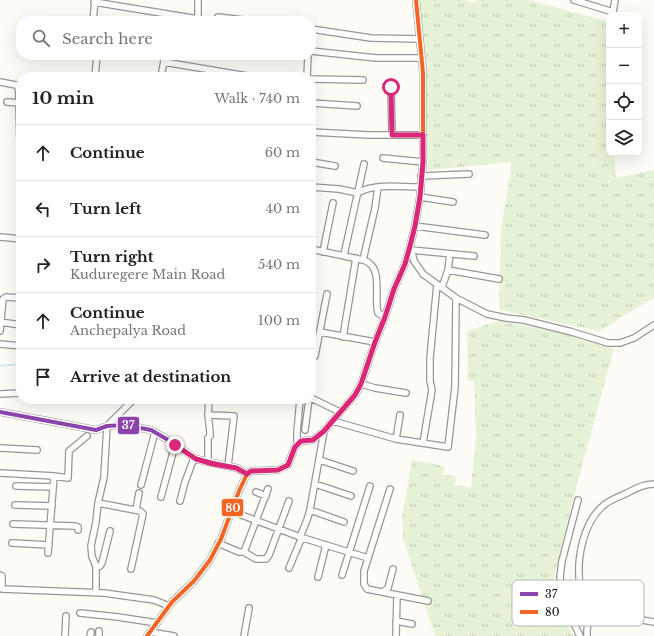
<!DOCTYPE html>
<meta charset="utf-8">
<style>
:root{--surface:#fff;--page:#f6f6f6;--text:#222;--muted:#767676;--line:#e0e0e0}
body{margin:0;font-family:"Libre Baskerville",serif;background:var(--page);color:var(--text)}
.controls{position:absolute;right:12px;top:12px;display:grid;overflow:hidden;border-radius:8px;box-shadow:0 4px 16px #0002}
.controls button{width:36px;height:36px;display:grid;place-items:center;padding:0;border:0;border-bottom:1px solid var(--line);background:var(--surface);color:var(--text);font:20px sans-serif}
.stop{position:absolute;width:12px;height:12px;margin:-9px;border:3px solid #db2777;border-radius:50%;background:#fff}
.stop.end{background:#db2777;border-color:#fff;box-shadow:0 1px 4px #0008}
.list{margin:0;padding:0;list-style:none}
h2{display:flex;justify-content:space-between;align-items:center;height:52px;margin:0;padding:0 16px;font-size:17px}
h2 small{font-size:13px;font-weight:400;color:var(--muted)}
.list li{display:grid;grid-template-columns:26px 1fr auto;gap:12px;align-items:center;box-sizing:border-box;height:56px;padding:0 16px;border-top:1px solid var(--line)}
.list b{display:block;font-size:15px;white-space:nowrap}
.list p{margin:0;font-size:13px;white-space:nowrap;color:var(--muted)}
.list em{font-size:13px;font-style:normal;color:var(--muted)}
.icon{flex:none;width:22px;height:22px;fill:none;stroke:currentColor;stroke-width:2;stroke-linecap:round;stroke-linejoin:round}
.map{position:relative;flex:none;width:654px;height:636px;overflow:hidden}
.search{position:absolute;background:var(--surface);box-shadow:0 4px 16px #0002;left:16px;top:16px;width:300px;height:44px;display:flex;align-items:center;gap:10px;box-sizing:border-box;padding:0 14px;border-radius:16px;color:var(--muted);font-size:15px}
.panel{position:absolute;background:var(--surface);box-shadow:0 4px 16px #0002;left:16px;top:72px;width:300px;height:332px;border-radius:16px}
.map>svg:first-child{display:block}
.grass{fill:url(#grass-tufts)}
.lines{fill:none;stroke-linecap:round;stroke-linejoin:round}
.stream{stroke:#cde8f7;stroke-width:1.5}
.minor-casing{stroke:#979795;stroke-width:8}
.minor{stroke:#fffffe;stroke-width:5.5}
.bus-1-casing{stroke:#fff;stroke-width:7}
.bus-2-casing{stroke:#fff;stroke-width:7}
.bus-1{stroke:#8e44ad;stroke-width:4}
.bus-2{stroke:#f26522;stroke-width:4}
.route{stroke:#db2777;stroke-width:5}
.key{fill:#fff;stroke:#b8b8b8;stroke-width:1}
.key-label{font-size:11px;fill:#111}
.line-badge{stroke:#fff;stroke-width:1.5}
.badge-label{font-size:11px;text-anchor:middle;font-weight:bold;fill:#fff}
</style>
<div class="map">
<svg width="654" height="636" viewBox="0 0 654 636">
<defs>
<pattern id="grass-tufts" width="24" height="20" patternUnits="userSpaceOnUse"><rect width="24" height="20" fill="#e7f3d7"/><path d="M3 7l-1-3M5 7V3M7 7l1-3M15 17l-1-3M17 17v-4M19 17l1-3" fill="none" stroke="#c5cfb8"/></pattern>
</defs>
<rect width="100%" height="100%" fill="#fdfcf7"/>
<path class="grass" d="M420,0H464L475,3L476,0H529L609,22V153H614L616,178L654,170V298L599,331L499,310L501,229L512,162L428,170Z
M498,321L559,332L614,349L572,503L550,594L574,636H435L403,538L402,517L412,460L444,466L443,475L456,476L455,485L471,488L476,437L474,381H468L467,331Z"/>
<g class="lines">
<path class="stream" d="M0,366L21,364"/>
<defs>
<path id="minor" d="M574,0L613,12L615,0
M94,2L198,19
M218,17L251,21
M93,21L95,0
M198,21V0
M311,29L371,38L420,39
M311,51L376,58H421
M164,62L253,77
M95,77L97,55
M161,77L165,55
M307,77L308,55
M311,79L363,80
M0,82L16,85L18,87L19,94V103L20,140H21
M391,87L392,135
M7,102L21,103
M311,103L357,106
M311,132L369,135H423
M383,158L423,162
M311,162L335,166
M421,176L469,174
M311,187L339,189L358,193C375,183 401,187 420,187
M420,197L453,202
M415,226L485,235
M0,237L21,239
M411,248L414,261L423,274L456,298L487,314L506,318L524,320L572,332L608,343H620L634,338L654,325
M311,249L363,260C365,261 367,261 369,263C382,272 374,299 378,313L385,317
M411,250L474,256
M323,252L333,203
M344,255L364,164
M363,260L375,208L378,187
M448,270L499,279
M442,287L448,270L450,254
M0,322L21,325
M0,331L3,299L6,297L21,298
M320,332L375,342
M343,337L356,258
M0,344L21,346
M315,356L327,294
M361,384L375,388L406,393
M0,394L21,393
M311,398L340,412
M209,399L208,415L234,416L228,466
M0,412L96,430L107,426L125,425L151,430L170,441L196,459L213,463L237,468L247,474
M333,421L396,439L448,447L455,387L456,298
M305,430L309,399
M396,439L400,415
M423,443L432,390L430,381V358L437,284
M297,445V432L300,399
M0,448L37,450
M320,460L353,471
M208,462V438L210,436C210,429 209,423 208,415
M0,473L54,476
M315,484L351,496
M654,484C643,484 635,489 625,494C618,497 610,500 604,505C583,522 576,560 580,585C582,594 587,603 590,611L654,622
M141,485L155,432
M16,486L53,487
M390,489L364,571V584L367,589L428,601
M256,492L266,496
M161,497L175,445
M578,500L562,561L560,577L563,595L567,610L580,636
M180,501L185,482L194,458
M98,503L140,511L143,514L131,569
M15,505L52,506
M136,510L139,493
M310,510L344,522
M231,511L300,537L368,558
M13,524L75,526L78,527V530
M300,537L307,520L310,510L324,431
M12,543L49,545
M218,543L239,552H244L256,559H266L269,555L289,501
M244,552L268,489
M48,553L54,476L68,478L69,451L87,436
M96,567L100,566L102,563L110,531
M289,568L302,537
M0,575L2,576V589L104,593L154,600L169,606
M342,575L370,486
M318,577L326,545
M96,592V567L94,561L92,557L91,546L96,522L98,503L104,477L107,426L131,402L135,399
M383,592L388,588L393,569
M80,613L118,617L157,623
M396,621L412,624
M150,632L174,636
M65,636L66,616
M90,636L91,632
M99,636V631
M147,636L172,602L194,581L210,560L221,539L239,491L247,474L251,471L278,470L288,465L295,447L301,441L313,440L324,431L355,395L361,384L375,342L385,317L394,289L405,264L410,246L415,226L420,197L423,162V73L416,0
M244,636L249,608
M396,636L397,595
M587,636V630L590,611"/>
</defs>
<use href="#minor" class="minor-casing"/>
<use href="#minor" class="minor"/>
<defs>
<path id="bus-1" d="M0,412L96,430L107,426L125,425L151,430L170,441L196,459L213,463L237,468L247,474"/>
<path id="bus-2" d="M147,636L172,602L194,581L210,560L221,539L239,491L247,474L251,471L278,470L288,465L295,447L301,441L313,440L324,431L355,395L361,384L375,342L385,317L394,289L405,264L410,246L415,226L420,197L423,162V73L416,0"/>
</defs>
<use href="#bus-1" class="bus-1-casing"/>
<use href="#bus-2" class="bus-2-casing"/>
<use href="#bus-1" class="bus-1"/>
<use href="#bus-2" class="bus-2"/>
</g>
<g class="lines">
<path class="route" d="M175,445L196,459L213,464L236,468L247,474L251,471L278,470L288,465L295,447L301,441L313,440L324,431L355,395L361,384L375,342L385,317L394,289L405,264L410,246L415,226L420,197L423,162V135H392L391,87"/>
</g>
<rect x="512" y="580" width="132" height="46" rx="6" class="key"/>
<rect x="520" y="592" width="18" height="4" fill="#8e44ad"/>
<rect x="520" y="610" width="18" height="4" fill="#f26522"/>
<g class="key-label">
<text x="545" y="598">37</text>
<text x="545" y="616">80</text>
</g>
<g class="line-badge">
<rect x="117" y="416" width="23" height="19" rx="4" fill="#8e44ad"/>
<rect x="221" y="498" width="23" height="19" rx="4" fill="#f26522"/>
</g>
<g class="badge-label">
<text x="128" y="429">37</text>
<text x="233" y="512">80</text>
</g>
</svg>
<div class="controls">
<button>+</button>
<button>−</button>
<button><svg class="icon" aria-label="locate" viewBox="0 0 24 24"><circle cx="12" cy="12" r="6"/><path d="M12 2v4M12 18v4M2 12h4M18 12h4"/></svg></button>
<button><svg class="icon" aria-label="layers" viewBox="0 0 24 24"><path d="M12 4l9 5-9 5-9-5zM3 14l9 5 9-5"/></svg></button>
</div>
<div class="stop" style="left:391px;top:87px"></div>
<div class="stop end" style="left:175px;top:445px"></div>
<div class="search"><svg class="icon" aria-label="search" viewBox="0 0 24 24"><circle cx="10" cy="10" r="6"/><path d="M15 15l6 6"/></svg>Search here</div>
<section class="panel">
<h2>10 min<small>Walk · 740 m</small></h2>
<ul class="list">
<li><svg class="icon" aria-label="ahead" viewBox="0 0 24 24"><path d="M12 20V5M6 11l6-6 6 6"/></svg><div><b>Continue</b></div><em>60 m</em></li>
<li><svg class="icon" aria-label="left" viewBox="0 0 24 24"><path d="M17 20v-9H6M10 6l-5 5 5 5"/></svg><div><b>Turn left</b></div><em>40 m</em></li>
<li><svg class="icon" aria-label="right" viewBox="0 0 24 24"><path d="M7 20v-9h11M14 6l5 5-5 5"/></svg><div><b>Turn right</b><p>Kuduregere Main Road</p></div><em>540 m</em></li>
<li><svg class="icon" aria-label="ahead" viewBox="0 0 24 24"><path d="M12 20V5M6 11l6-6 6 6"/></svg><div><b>Continue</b><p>Anchepalya Road</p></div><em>100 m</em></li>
<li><svg class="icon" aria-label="arrive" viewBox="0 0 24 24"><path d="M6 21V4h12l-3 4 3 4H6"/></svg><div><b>Arrive at destination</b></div></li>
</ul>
</section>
</div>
